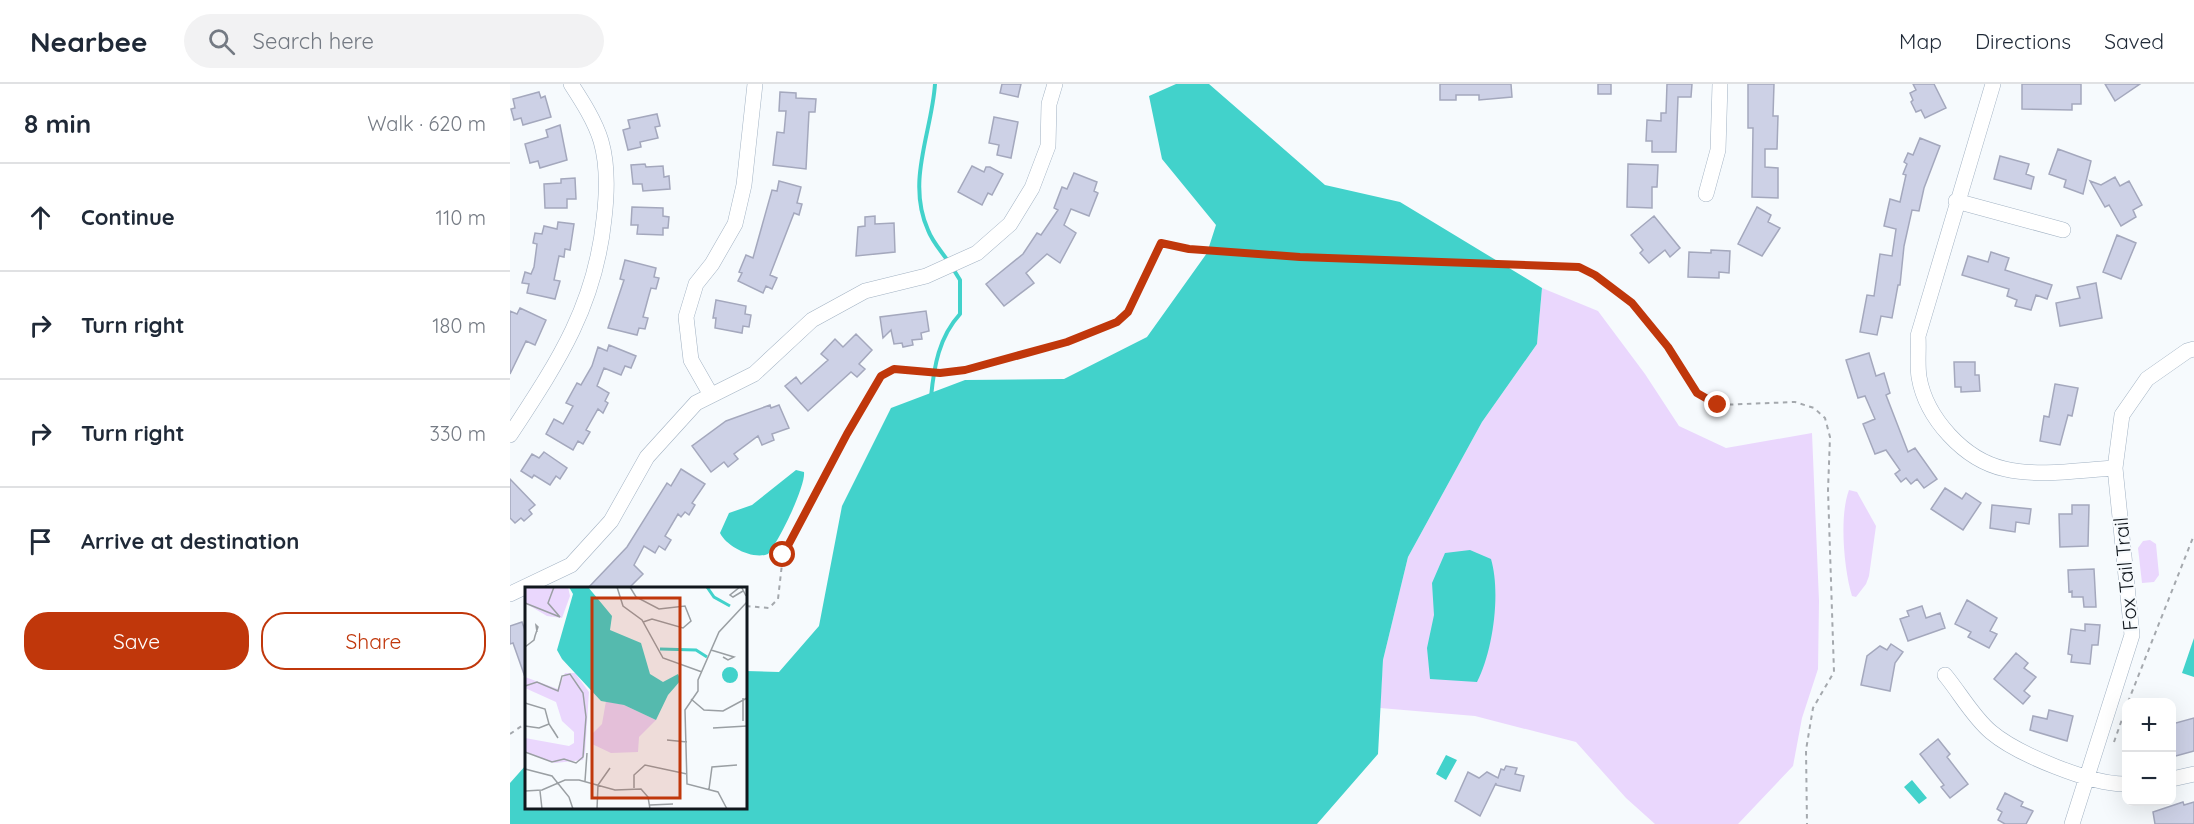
<!DOCTYPE html>
<meta charset="utf-8">
<style>
:root{--surface:#fff;--page:#f2f2f3;--text:#1f2937;--muted:#747a83;--line:#e0e1e3;--accent:#c0370b}
body{margin:0;font-family:Quicksand,sans-serif;background:var(--page);color:var(--text)}
.controls{position:absolute;right:18px;bottom:18px;display:grid;overflow:hidden;border-radius:12px;box-shadow:0 6px 24px #0002}
.controls button{width:54px;height:54px;display:grid;place-items:center;padding:0;border:0;border-bottom:2px solid var(--line);background:var(--surface);color:var(--text);font:30px sans-serif}
.stop{position:absolute;width:18px;height:18px;margin:-14px;border:4px solid #c0370b;border-radius:50%;background:#fff}
.stop.end{background:#c0370b;border-color:#fff;box-shadow:0 2px 6px #0008}
.list{margin:0;padding:0;list-style:none}
h2{display:flex;justify-content:space-between;align-items:center;height:78px;margin:0;padding:0 24px;font-size:26px}
h2 small{font-size:20px;font-weight:400;color:var(--muted)}
.list li{display:grid;grid-template-columns:39px 1fr auto;gap:18px;align-items:center;box-sizing:border-box;height:108px;padding:0 24px;border-top:2px solid var(--line)}
.list b{display:block;font-size:22px;white-space:nowrap}
.list em{font-size:20px;font-style:normal;color:var(--muted)}
.actions{display:flex;gap:12px;padding:18px 24px}
.actions a{flex:1;padding:14px 0;border:2px solid var(--accent);border-radius:24px;text-align:center;font-size:21px;color:var(--accent)}
.actions .main{background:var(--accent);color:#fff}
.icon{flex:none;width:33px;height:33px;fill:none;stroke:currentColor;stroke-width:2;stroke-linecap:round;stroke-linejoin:round}
.map{position:relative;flex:none;width:1684px;height:740px;overflow:hidden}
header{display:flex;align-items:center;gap:36px;box-sizing:border-box;height:84px;padding:0 30px;background:var(--surface);border-bottom:2px solid var(--line)}
header strong{font-size:28px}
nav{display:flex;gap:33px;margin-inline-start:auto;font-size:21px}
.search{width:420px;height:54px;background:var(--page);display:flex;align-items:center;gap:15px;box-sizing:border-box;padding:0 21px;border-radius:33px;color:var(--muted);font-size:22px}
main{display:flex}
aside{flex:1;background:var(--surface)}
.map>svg:first-child{display:block}
.green{fill:#ead7fd}
.water{fill:#42d2cb}
.lines{fill:none;stroke-linecap:round;stroke-linejoin:round}
.stream{stroke:#42d2cb;stroke-width:4}
.building{fill:#cdd1e6;stroke:#a4a8bd;stroke-width:1.5}
.minor-casing{stroke:#a2b2c3;stroke-width:16}
.path{stroke:#a4a8ad;stroke-width:2;stroke-dasharray:4.5 4.5;stroke-linecap:butt}
.minor{stroke:#fff;stroke-width:15}
.route{stroke:#c0370b;stroke-width:8}
.labels{text-anchor:middle;dominant-baseline:central;stroke-width:4.5;stroke-linejoin:round;paint-order:stroke}
.street-label{font-size:20px;fill:#11171d;stroke:#f6fafd}
.inset-river{fill:none;stroke:#42d2cb;stroke-width:3}
.inset-road{fill:none;stroke:#9a9fa3;stroke-width:1.5}
.view{fill:#c0370b;fill-opacity:0.15;stroke:#c0370b;stroke-width:3}
.inset-edge{fill:none;stroke:#11171d;stroke-width:3}
</style>
<header>
<strong>Nearbee</strong>
<div class="search"><svg class="icon" aria-label="search" viewBox="0 0 24 24"><circle cx="10" cy="10" r="6"/><path d="M15 15l6 6"/></svg>Search here</div>
<nav><a>Map</a><a>Directions</a><a>Saved</a></nav>
</header>
<main>
<aside>
<h2>8 min<small>Walk · 620 m</small></h2>
<ul class="list">
<li><svg class="icon" aria-label="ahead" viewBox="0 0 24 24"><path d="M12 20V5M6 11l6-6 6 6"/></svg><div><b>Continue</b></div><em>110 m</em></li>
<li><svg class="icon" aria-label="right" viewBox="0 0 24 24"><path d="M7 20v-9h11M14 6l5 5-5 5"/></svg><div><b>Turn right</b></div><em>180 m</em></li>
<li><svg class="icon" aria-label="right" viewBox="0 0 24 24"><path d="M7 20v-9h11M14 6l5 5-5 5"/></svg><div><b>Turn right</b></div><em>330 m</em></li>
<li><svg class="icon" aria-label="arrive" viewBox="0 0 24 24"><path d="M6 21V4h12l-3 4 3 4H6"/></svg><div><b>Arrive at destination</b></div></li>
</ul>
<div class="actions"><a class="main">Save</a><a>Share</a></div>
</aside>
<div class="map">
<svg width="1684" height="740" viewBox="0 0 1684 740">
<rect width="100%" height="100%" fill="#f6fafd"/>
<path class="green" d="M1032,204L1088,227L1135,290L1169,342L1216,364L1302,349L1309,517L1308,585L1292,634L1283,682L1228,740H1145L1116,714L1066,658L965,632L870,624L873,576L898,473L972,338L1027,260Z
M1339,406L1347,408L1366,442L1359,492L1356,500L1346,513L1342,512C1334,486 1329,432 1339,406Z
M1640,456L1646,460L1649,491L1644,498L1632,499L1628,464L1633,457Z"/>
<path class="water" d="M666,0H699L815,101L890,118L1032,204L1027,260L972,338L898,473L873,576L868,670L807,740H0V699L16,681V724H236V587L269,588L309,542L332,422L381,324L455,296L554,295L637,253L697,169L706,141L652,75L639,12Z
M286,386L294,388C296,402 268,459 258,470C243,476 217,463 210,449L219,429L242,421Z
M960,466L981,475C991,509 983,567 967,598L920,595L917,564L924,531L922,499L935,469Z
M1684,554V593L1672,589Z
M936,671L947,676L936,696L926,690Z
M1402,696L1417,714L1409,720L1394,703Z"/>
<g class="lines">
<path class="stream" d="M425,0C422,48 396,97 418,146C422,157 431,167 438,177
M421,313C424,282 429,253 450,230V196L442,183"/>
</g>
<path class="building" d="M492,0H511L508,13L490,9Z
M930,0H1001L1002,13L969,16V11H946V16H930Z
M1088,0H1101V10H1088Z
M1157,0H1182L1181,13H1168L1166,68H1142V57H1136L1137,36L1151,37V29H1156Z
M1238,0H1264L1263,32H1268L1267,65H1255V83L1268,84V114L1242,113L1243,44H1238Z
M1403,0H1424L1436,24L1415,34L1411,26L1406,28L1401,18L1403,16L1400,9L1406,6Z
M1512,0H1571V20H1562V26L1512,25Z
M1595,0H1630L1605,17Z
M29,8L31,14L35,12L41,33L13,41L11,34L4,36L1,25L5,24L3,15Z
M270,8L286,9V14L306,15L305,28H299L296,85L263,81L267,48L274,49L276,27H269Z
M147,30L150,42L145,43L148,54L130,58L131,63L118,66L113,46L120,44L118,36Z
M484,33L508,38L501,74L487,71L489,61L479,59Z
M50,41L57,76L30,84L28,77L20,79L15,60L38,53L36,46Z
M1410,54L1430,62L1414,104L1409,127L1402,126L1394,162L1390,201H1388L1382,234L1371,232L1367,251L1350,248L1357,211L1364,212L1370,170L1382,172L1386,145L1374,142L1380,115L1390,118L1396,91L1393,90L1397,80L1394,78L1398,69L1403,71Z
M1548,65L1581,77L1573,110L1554,103L1556,96L1539,90Z
M1490,72L1519,80L1516,90L1524,93L1521,105L1484,95Z
M135,80L136,83L153,82L154,93L159,92L160,105L133,107L132,100H123L121,81Z
M1118,80L1148,81L1147,103H1142V124L1117,123Z
M462,82L474,88L476,83H480L493,90L482,111L478,109L472,121L448,108Z
M564,89L587,98L584,107L588,109L579,132L561,125L554,141L566,149L550,179L537,170L516,189L524,199L494,222L476,200L513,170L527,149L531,151L548,126L544,124L552,103L557,105Z
M1605,93L1610,102L1619,97L1632,121L1623,126L1626,133L1611,142L1599,121L1595,123L1580,97L1591,101Z
M65,94L66,115H57V124H35L34,100L51,99V95Z
M269,97L291,103L287,119L292,120L289,131L284,129L260,191L267,194L262,205L256,202L253,209L228,197L232,189L229,188L236,171L243,174L262,106L267,107Z
M122,123L153,124V132L159,133L158,144H153V151L127,150L128,141H121Z
M1247,123L1261,131L1258,138L1270,144L1252,172L1228,160Z
M365,132V140L384,139L385,168L346,172L348,143L355,142V133Z
M1144,132L1170,164L1160,173L1155,166L1139,179L1130,169L1133,166L1121,151Z
M48,138L64,140L60,166L55,165L54,173L49,172L44,196L50,197L45,215L17,209L19,200L12,199L15,188L21,190L24,183L27,160L23,159L25,149L32,150L34,142L47,145Z
M1607,151L1626,159L1611,195L1593,188Z
M1201,166L1220,167L1219,189L1209,188V194L1178,193L1179,168L1201,169Z
M1481,168L1499,174L1495,186L1542,201L1537,215L1526,211L1521,226L1505,222L1507,216L1497,212L1499,205L1452,191L1458,172L1478,178Z
M115,176L146,184L144,193L149,194L146,205L141,204L139,211L133,233L138,234L135,245L129,244L127,251L98,244L114,196L110,195Z
M1586,199L1592,234L1550,242L1546,219L1570,214L1567,203Z
M206,216L236,222L235,230L241,231L239,243L233,242L232,249L205,244L206,234H203Z
M10,224L36,236L25,261L16,257L0,290V227L7,230Z
M416,227L419,247L411,249L412,255L402,256L403,261L393,263L392,259L384,260L381,246L373,254L370,233Z
M346,250L362,266L349,280L355,285L347,293L341,288L298,327L275,302L286,293L291,300L318,276L311,270L325,255L333,263Z
M99,261L126,272L121,284L115,282L111,291L94,284L87,302L99,309L95,317L98,319L93,329L88,325L76,346L80,348L73,360L68,357L63,366L36,350L44,335L53,340L63,322L56,319L67,299L71,301L82,282L88,263L97,267Z
M1359,269L1366,292L1374,289L1380,309L1376,311L1398,368L1405,364L1427,395L1414,404L1407,395L1401,400L1396,394L1391,398L1385,390L1390,386L1376,366L1365,370L1353,340L1365,335L1355,312L1348,314L1336,276Z
M1444,278H1465V291H1469L1470,307L1451,308V303H1445Z
M1545,300L1568,304L1562,332L1558,331L1550,361L1530,357L1534,332L1539,333Z
M260,321L261,324L269,321L279,344L262,350L264,356L252,361L248,352L224,370L228,375L218,383L214,378L201,388L182,362L216,337Z
M34,368L57,384L50,395L46,392L40,401L24,391L22,394L11,387L22,370L29,374Z
M171,385L195,400L182,419L185,421L179,431L175,428L171,433L168,430L155,452L161,456L155,466L149,462L145,469L134,462L124,481L133,490L119,504H78L117,463L157,399L161,402Z
M0,395L25,421L19,426L22,430L14,437L11,434L5,439L0,434Z
M1435,404L1452,415L1456,409L1471,419L1453,446L1421,425Z
M1482,421L1521,425L1519,440L1506,438L1505,448L1480,444Z
M1562,421H1579L1578,462L1550,463L1549,430H1562Z
M1584,485L1586,523H1574L1573,513H1562V507L1559,508L1558,486Z
M1457,516L1487,534L1480,547L1487,550L1479,564L1458,553L1461,548L1445,540Z
M1412,522L1416,534L1430,529L1435,544L1398,557L1390,535L1399,532L1397,527Z
M12,538L16,549L15,593L3,559L0,560V542Z
M1575,540L1590,541L1588,561H1582L1580,580L1561,578L1562,571L1558,570L1561,545L1575,547Z
M1381,560L1393,568L1385,579L1380,607L1351,601L1357,572L1370,562L1377,566Z
M1506,569L1518,579L1514,584L1526,593L1514,607L1520,612L1513,620L1484,595Z
M1539,626L1563,632L1557,657L1520,646L1523,632L1537,635Z
M1684,634V667L1662,673V640Z
M1428,655L1440,670L1437,673L1458,700L1440,714L1431,703L1434,701L1410,670Z
M996,682L1007,684L1005,690L1014,692L1010,707L986,701V699L970,732L945,717L958,688L969,694L977,688L988,694L991,685L994,686Z
M1495,709L1513,718L1511,722L1523,727L1516,740H1495L1488,736L1492,728L1487,725Z
M1673,718L1674,721L1684,718V740H1645L1643,728Z"/>
<g class="lines">
<defs>
<path id="minor" d="M1483,0L1408,252C1409,265 1407,280 1409,293C1416,334 1454,376 1495,385C1530,393 1570,386 1605,384
M1196,110L1208,66L1210,0
M1446,117L1553,146
M201,311L181,276L176,233L186,200L202,180L225,140L234,101L245,0
M0,351C47,279 85,223 94,135C97,110 98,81 91,57C85,37 72,17 61,0
M0,510L61,481L101,437L137,373L186,319L244,290L302,236L355,207L416,192L467,169L500,140L522,104L538,62L539,20L545,0
M1435,591C1450,609 1463,633 1481,648C1507,670 1582,701 1616,700
M1662,695L1684,690
M1562,740L1622,551L1605,384L1612,331L1637,295L1677,267L1684,265"/>
</defs>
<use href="#minor" class="minor-casing"/>
<path class="path" d="M236,522L259,524L268,515L273,471L337,350L371,292L384,285L430,289L455,286L557,258L607,238L618,228L651,159L679,165L790,173L1069,183L1085,191L1122,219L1158,263L1187,309L1208,321L1285,318L1304,324L1315,334L1320,353L1318,406L1324,588L1303,624L1296,666L1297,740
M1618,618L1684,451
M0,650L16,639
M1604,658L1616,624"/>
<use href="#minor" class="minor"/>
</g>
<g class="lines">
<path class="route" d="M273,471L337,350L371,292L384,285L430,289L455,286L557,258L607,238L618,228L651,159L679,165L790,173L1069,183L1085,191L1122,219L1158,263L1187,309L1208,321"/>
</g>
<g class="labels">
<g class="street-label">
<text transform="translate(1615 490) rotate(-95)">Fox Tail Trail</text>
</g>
</g>
<g transform="translate(15 503)">
<rect width="222" height="222" fill="#f6fafd"/>
<path d="M0,0H43L45,9L37,31L22,29L0,16ZM40,86H50L64,105L60,166L58,173L30,176L0,165V151L44,159L49,156V145L37,134L31,115L0,101V90L33,102ZM81,114L99,118L131,133L114,150L113,165L86,166L67,157L66,148L77,137Z" fill="#ead7fd"/>
<path d="M44,0H63L87,29L85,43L116,56L125,87L138,95L153,87L156,93L143,108L131,133L99,118L76,114L37,72L32,63L48,7ZM197 88a8 8 0 1 1 16 0a8 8 0 1 1-16 0Z" fill="#42d2cb"/>
<path class="inset-river" d="M182,0L189,10L205,19M135,62L171,63L182,70"/>
<path class="inset-road" d="M92,0L98,19L117,33L138,71L177,85M105,0L111,10L134,22L160,19L166,34L158,41L127,32L118,35M218,4L208,10L205,8L215,0L217,1L221,9M0,16L35,30L23,16L29,0M0,60L9,53L10,49L13,40L11,38L12,45M186,63L209,70L203,73L198,70M0,99L12,95L33,104L37,89L45,87L58,106L61,130L58,170L51,176L39,172L27,175L0,165M218,111V134M166,112L179,123L198,124L222,111M0,116L20,122L24,137L33,151L28,143M0,139L14,141L24,137M188,141L222,139M142,153L162,155M0,182L27,189L44,210L48,222M60,194L62,166M109,201V188L120,178L162,187M184,202L187,180L212,178M0,204L17,203L40,193H54L90,203L116,202L123,210L125,222M15,204L17,222M125,218L148,217M72,222L73,198L85,181M202,222L193,205L162,197L160,123L173,104V93L194,45L222,15"/>
<path class="view" d="M67,11H155V211H67Z"/>
<rect width="222" height="222" class="inset-edge"/>
</g>
</svg>
<div class="controls">
<button>+</button>
<button>−</button>
</div>
<div class="stop" style="left:273px;top:471px"></div>
<div class="stop end" style="left:1208px;top:321px"></div>
</div>
</main>
